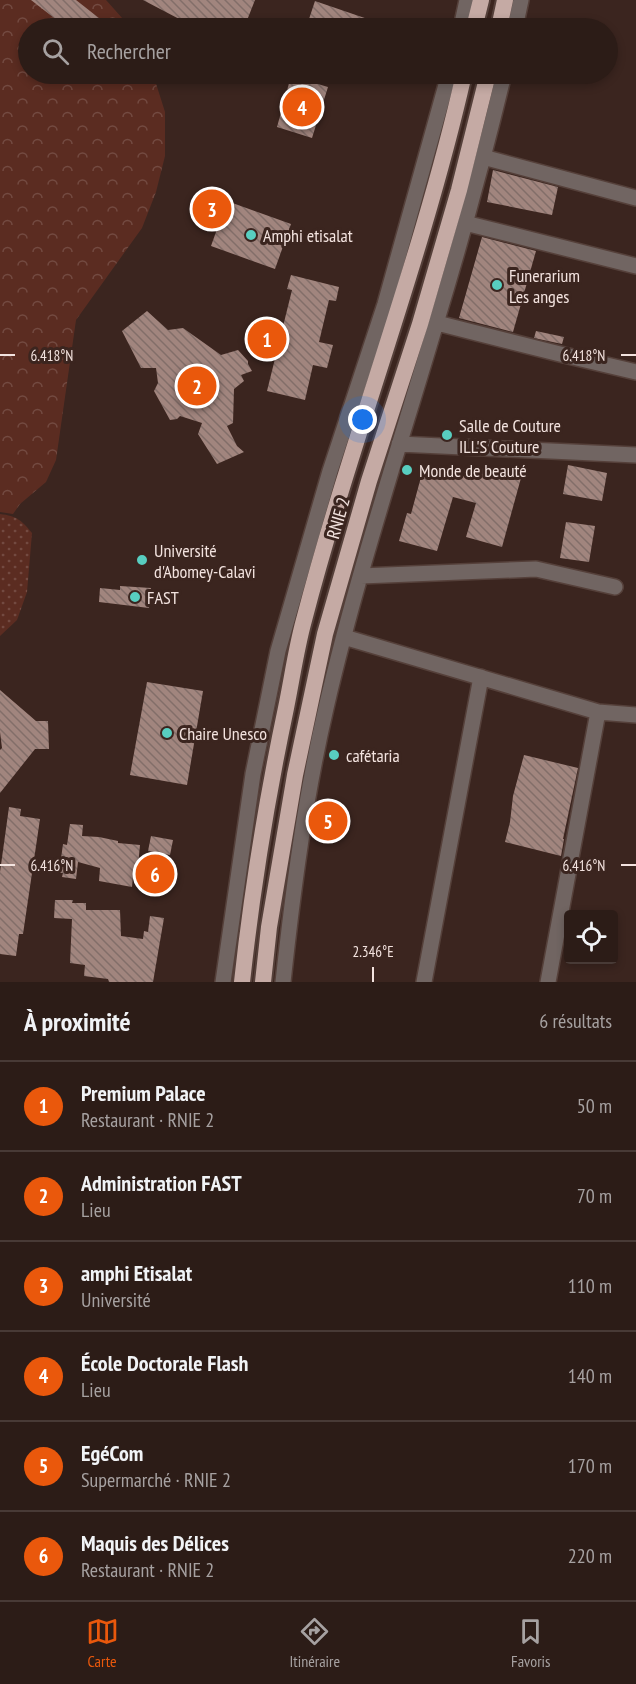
<!DOCTYPE html>
<html lang="fr">
<meta charset="utf-8">
<style>
:root{--surface:#2c1c17;--page:#342520;--text:#f1f3f6;--muted:#a6a1a1;--line:#483a36;--accent:#ea580c}
body{margin:0;font-family:"PT Sans Narrow",sans-serif;background:var(--page);color:var(--text)}
.controls{position:absolute;right:18px;bottom:18px;display:grid;overflow:hidden;border-radius:6px;box-shadow:0 3px 9px #0003}
.controls button{width:54px;height:54px;display:grid;place-items:center;padding:0;border:0;border-bottom:2px solid var(--line);background:var(--surface);color:var(--text);font:30px sans-serif}
.you{position:absolute;left:363px;top:420px;width:21px;height:21px;margin:-15px;border:4px solid #fff;border-radius:50%;background:#1a73e8;box-shadow:0 0 0 9px #1a73e833}
.badge{display:grid;place-items:center;width:39px;height:39px;border-radius:50%;background:var(--accent);color:#fff;font-size:20px;font-weight:700}
.pin{position:absolute;translate:-50% -50%;border:3px solid #fff;box-shadow:0 2px 6px #0006}
.list{margin:0;padding:0;list-style:none}
h2{display:flex;justify-content:space-between;align-items:center;height:78px;margin:0;padding:0 24px;font-size:26px}
h2 small{font-size:20px;font-weight:400;color:var(--muted)}
.list li{display:grid;grid-template-columns:39px 1fr auto;gap:18px;align-items:center;box-sizing:border-box;height:90px;padding:0 24px;border-top:2px solid var(--line)}
.list b{display:block;font-size:22px;white-space:nowrap}
.list p{margin:0;font-size:20px;white-space:nowrap;color:var(--muted)}
.list em{font-size:20px;font-style:normal;color:var(--muted)}
.icon{flex:none;width:33px;height:33px;fill:none;stroke:currentColor;stroke-width:2;stroke-linecap:round;stroke-linejoin:round}
.map{position:relative;flex:none;width:636px;height:982px;overflow:hidden}
.search{position:absolute;background:var(--surface);box-shadow:0 3px 9px #0003;left:18px;right:18px;top:18px;height:66px;display:flex;align-items:center;gap:15px;box-sizing:border-box;padding:0 21px;border-radius:33px;color:var(--muted);font-size:22px}
.sheet{height:618px;background:var(--surface)}
nav{display:flex;justify-content:space-around;align-items:center;box-sizing:border-box;height:84px;border-top:2px solid var(--line);background:var(--surface);font-size:16px;color:var(--muted)}
nav a{display:grid;justify-items:center;gap:3px}
nav .on{color:var(--accent)}
.map>svg:first-child{display:block}
.grass{fill:url(#grass-dots)}
.park{fill:url(#park-crowns)}
.building{fill:url(#building-back-hatch)}
.lines{fill:none;stroke-linecap:round;stroke-linejoin:round}
.minor-casing{stroke:#55403a;stroke-width:18}
.tertiary-casing{stroke:#55403a;stroke-width:18}
.trunk-casing{stroke:#55403a;stroke-width:20}
.minor{stroke:#716562;stroke-width:15}
.tertiary{stroke:#716562;stroke-width:15}
.trunk{stroke:#c5aaa4;stroke-width:16}
.ticks{fill:none;stroke:#f3e3df;stroke-width:2}
.poi-dot{fill:#58cec0;stroke:#3b251f;stroke-width:2}
.labels{text-anchor:middle;dominant-baseline:central;stroke-width:6;stroke-linejoin:round;paint-order:stroke}
.poi-label{font-size:18px;fill:#f3e3df;stroke:#3b251f;text-anchor:start}
.street-label{font-size:18px;fill:#f3e3df;stroke:#3b251f}
.ticks-label{font-size:15px;text-anchor:middle;fill:#f3e3df;stroke:#3b251f;stroke-width:6;stroke-linejoin:round;paint-order:stroke}
</style>
<div class="map">
<svg width="636" height="982" viewBox="0 0 636 982">
<defs>
<pattern id="grass-dots" width="8" height="8" patternUnits="userSpaceOnUse" patternTransform="scale(1.5)"><rect width="8" height="8" fill="#5b2c21"/><path d="M2 2h.1M6 6h.1" fill="none" stroke="#734a41" stroke-width="1.8" stroke-linecap="round"/></pattern>
<pattern id="park-crowns" width="20" height="18" patternUnits="userSpaceOnUse" patternTransform="scale(1.5)"><rect width="20" height="18" fill="#5b2c21"/><path d="M2 6a3 3 0 1 1 6 0M12 15a3 3 0 1 1 6 0" fill="none" stroke="#734a41"/></pattern>
<pattern id="building-back-hatch" width="6" height="6" patternUnits="userSpaceOnUse" patternTransform="scale(1.5)"><rect width="6" height="6" fill="#a1857e"/><path d="M-1 5l2 2M0 0l6 6M5-1l2 2" fill="none" stroke="#826e69"/></pattern>
</defs>
<rect width="100%" height="100%" fill="#3b251f"/>
<path class="grass" d="M0,514C17,516 21,520 32,533L27,592L17,620L0,636Z"/>
<path class="park" d="M0,0H106L131,28H28V74H153L165,112V156L156,192L142,228L76,320L56,460L46,482L20,504L13,514L0,512Z"/>
<path class="building" d="M31,0H76L104,22L99,28H67Z
M143,0H255L244,28H185L183,21Z
M315,1L391,27L390,28H306Z
M291,76L328,87L312,138L277,127Z
M493,170L558,187L552,215L487,202Z
M227,201L291,224L275,269L211,246Z
M482,237L536,251L513,332L459,318Z
M291,275L339,287L336,301L329,300L319,342L333,345L327,368L313,365L305,400L267,391L292,290L287,289Z
M147,311L168,330L183,328L221,355L238,350L248,361V364L252,371L241,375L244,381L234,389L233,423L227,426L237,446L244,452L217,464L198,434L202,423L180,416L177,419L170,420L154,391L158,383L156,368H141L122,331Z
M536,331L564,337L562,344L534,338Z
M568,465L607,473L602,501L563,494Z
M424,466L479,480L483,468L521,478L502,547L466,537L476,503L453,497L437,551L399,541L407,513L411,514Z
M566,522L595,526L589,562L560,558Z
M120,586L151,588L149,608L99,602L100,588L120,590Z
M147,682L203,691L187,785L130,775Z
M0,690L36,721H48L49,749H35L0,793V750L2,748L0,732Z
M524,755L578,768L563,839H564L561,856L505,842L510,822L513,796Z
M9,807L21,809L20,816L40,819L23,934H19L16,956L0,954V872Z
M70,824L83,825L82,836L99,837L118,841V843L140,845L138,866H134L132,887L99,881L100,868L78,862L76,879L62,877L63,873H59L63,844L67,845Z
M151,836L173,840L170,855L148,851Z
M55,900H73L72,903H86V910H120L121,936L143,939L144,931L148,932L150,916L164,918L153,982H109L108,979L84,976L85,965L70,963L72,919L54,918Z"/>
<g class="lines">
<defs>
<path id="minor" d="M515,28L521,0
M483,157L636,198
M465,223L636,266
M437,323L560,354L636,372
M399,444L636,455
M361,576L536,569L615,587
M344,637L598,712L636,715
M283,982C293,890 305,798 326,708C356,578 398,451 436,323C461,241 484,157 504,74
M424,982L481,677
M548,982L598,712"/>
<path id="tertiary" d="M461,28L467,0
M223,982L253,774L278,651L330,471L385,304L449,74"/>
<path id="trunk" d="M474,28L481,0
M499,28L505,0
M242,982C252,890 267,798 286,708C292,679 296,649 304,620C352,436 422,259 464,74
M263,982L269,927L295,775L325,634L369,481L420,324L459,190L488,74"/>
</defs>
<use href="#minor" class="minor-casing"/>
<use href="#tertiary" class="tertiary-casing"/>
<use href="#trunk" class="trunk-casing"/>
<use href="#minor" class="minor"/>
<use href="#tertiary" class="tertiary"/>
<use href="#trunk" class="trunk"/>
</g>
<path class="ticks" d="M0,355H15M621,355H636M0,865H15M621,865H636M373,967V982"/>
<g class="poi-dot">
<circle cx="251" cy="235" r="6"/>
<circle cx="497" cy="285" r="6"/>
<circle cx="447" cy="435" r="6"/>
<circle cx="407" cy="470" r="6"/>
<circle cx="142" cy="560" r="6"/>
<circle cx="135" cy="597" r="6"/>
<circle cx="167" cy="733" r="6"/>
<circle cx="334" cy="755" r="6"/>
</g>
<g class="labels">
<g class="poi-label">
<text x="263" y="235">Amphi etisalat</text>
<text x="509" y="275">Funerarium<tspan x="509" dy="21">Les anges</tspan></text>
<text x="459" y="425">Salle de Couture<tspan x="459" dy="21">ILL'S Couture</tspan></text>
<text x="419" y="470">Monde de beauté</text>
<text x="154" y="550">Université<tspan x="154" dy="21">d'Abomey-Calavi</tspan></text>
<text x="147" y="597">FAST</text>
<text x="179" y="733">Chaire Unesco</text>
<text x="346" y="755">cafétaria</text>
</g>
<g class="street-label">
<text transform="translate(338 518) rotate(-74)">RNIE 2</text>
</g>
</g>
<g class="ticks-label">
<text x="52" y="361">6.418°N</text>
<text x="584" y="361">6.418°N</text>
<text x="52" y="871">6.416°N</text>
<text x="584" y="871">6.416°N</text>
<text x="373" y="957">2.346°E</text>
</g>
</svg>
<div class="controls">
<button><svg class="icon" aria-label="locate" viewBox="0 0 24 24"><circle cx="12" cy="12" r="6"/><path d="M12 2v4M12 18v4M2 12h4M18 12h4"/></svg></button>
</div>
<div class="you"></div>
<div class="pin badge" style="left:267px;top:339px">1</div>
<div class="pin badge" style="left:197px;top:386px">2</div>
<div class="pin badge" style="left:212px;top:209px">3</div>
<div class="pin badge" style="left:302px;top:107px">4</div>
<div class="pin badge" style="left:328px;top:821px">5</div>
<div class="pin badge" style="left:155px;top:874px">6</div>
<div class="search"><svg class="icon" aria-label="search" viewBox="0 0 24 24"><circle cx="10" cy="10" r="6"/><path d="M15 15l6 6"/></svg>Rechercher</div>
</div>
<section class="sheet">
<h2>À proximité<small>6 résultats</small></h2>
<ul class="list">
<li><span class="badge">1</span><div><b>Premium Palace</b><p>Restaurant · RNIE 2</p></div><em>50 m</em></li>
<li><span class="badge">2</span><div><b>Administration FAST</b><p>Lieu</p></div><em>70 m</em></li>
<li><span class="badge">3</span><div><b>amphi Etisalat</b><p>Université</p></div><em>110 m</em></li>
<li><span class="badge">4</span><div><b>École Doctorale Flash</b><p>Lieu</p></div><em>140 m</em></li>
<li><span class="badge">5</span><div><b>EgéCom</b><p>Supermarché · RNIE 2</p></div><em>170 m</em></li>
<li><span class="badge">6</span><div><b>Maquis des Délices</b><p>Restaurant · RNIE 2</p></div><em>220 m</em></li>
</ul>
</section>
<nav>
<a class="on"><svg class="icon" aria-label="map" viewBox="0 0 24 24"><path d="M3 6l6-2 6 2 6-2v14l-6 2-6-2-6 2zM9 4v14M15 6v14"/></svg>Carte</a>
<a><svg class="icon" aria-label="directions" viewBox="0 0 24 24"><path d="M12 3l9 9-9 9-9-9zM9 14v-3h6M13 9l2 2-2 2"/></svg>Itinéraire</a>
<a><svg class="icon" aria-label="saved" viewBox="0 0 24 24"><path d="M7 4h10v16l-5-4-5 4z"/></svg>Favoris</a>
</nav>
